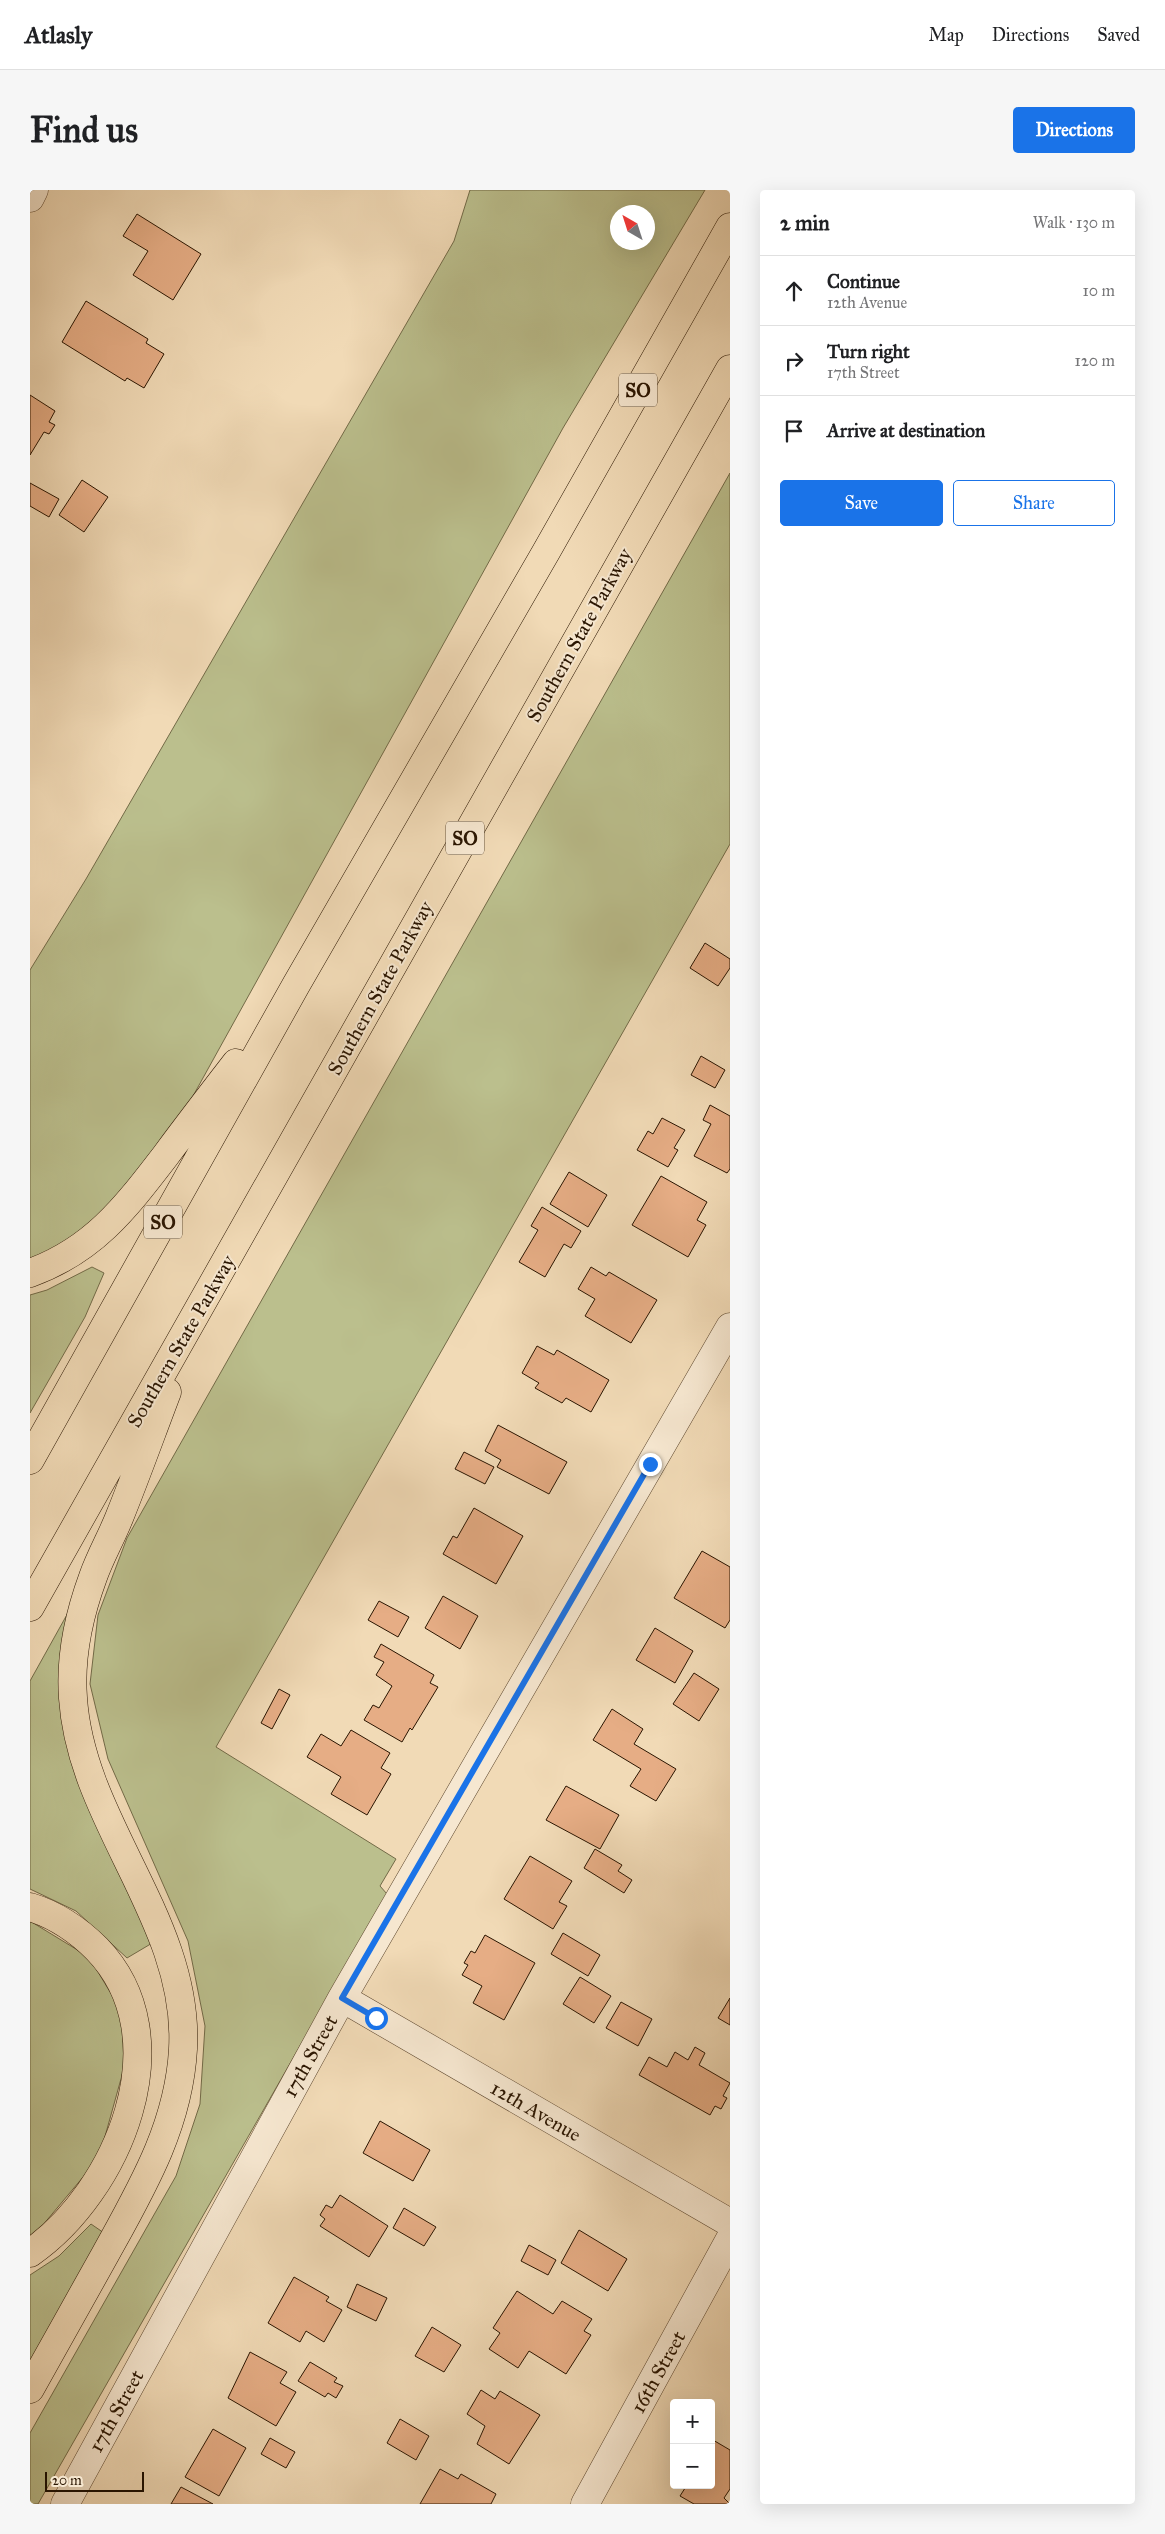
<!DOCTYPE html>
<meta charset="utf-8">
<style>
:root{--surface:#fff;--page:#f6f6f6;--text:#202124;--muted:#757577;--line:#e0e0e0;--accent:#1a73e8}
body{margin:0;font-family:"IM FELL Great Primer",serif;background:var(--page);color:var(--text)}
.controls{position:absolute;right:15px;bottom:15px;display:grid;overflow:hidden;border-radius:5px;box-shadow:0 5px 20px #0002}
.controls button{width:45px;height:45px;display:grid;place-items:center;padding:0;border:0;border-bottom:1px solid var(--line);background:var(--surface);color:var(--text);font:25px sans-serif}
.compass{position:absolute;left:580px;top:15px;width:45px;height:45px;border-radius:50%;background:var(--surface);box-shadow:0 5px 20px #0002;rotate:321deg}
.scale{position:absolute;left:15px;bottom:12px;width:99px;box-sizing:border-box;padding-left:5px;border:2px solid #2a1501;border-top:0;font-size:14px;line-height:18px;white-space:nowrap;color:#2a1501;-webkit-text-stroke:4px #f6e7d0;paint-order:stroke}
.stop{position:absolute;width:15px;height:15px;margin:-11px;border:4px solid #1a73e8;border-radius:50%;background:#fff}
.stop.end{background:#1a73e8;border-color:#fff;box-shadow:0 1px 5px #0008}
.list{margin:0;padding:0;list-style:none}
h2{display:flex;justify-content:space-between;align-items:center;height:65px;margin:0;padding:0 20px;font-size:21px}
h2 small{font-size:16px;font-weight:400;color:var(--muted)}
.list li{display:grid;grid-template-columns:32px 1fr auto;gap:15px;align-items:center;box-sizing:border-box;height:70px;padding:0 20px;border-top:1px solid var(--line)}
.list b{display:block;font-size:19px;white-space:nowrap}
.list p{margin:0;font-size:16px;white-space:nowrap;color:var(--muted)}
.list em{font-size:16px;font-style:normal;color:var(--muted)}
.actions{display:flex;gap:10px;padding:15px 20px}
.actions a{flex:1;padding:11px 0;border:1px solid var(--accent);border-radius:5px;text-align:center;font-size:18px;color:var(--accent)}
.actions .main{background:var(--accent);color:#fff}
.icon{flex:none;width:28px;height:28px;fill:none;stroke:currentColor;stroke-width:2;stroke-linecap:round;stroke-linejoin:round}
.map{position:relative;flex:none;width:700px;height:2314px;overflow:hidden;border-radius:5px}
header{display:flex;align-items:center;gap:30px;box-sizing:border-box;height:70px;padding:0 25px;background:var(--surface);border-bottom:1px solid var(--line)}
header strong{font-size:24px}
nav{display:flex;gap:28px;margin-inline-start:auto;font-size:18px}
.intro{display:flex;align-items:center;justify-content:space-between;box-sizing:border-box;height:120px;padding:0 30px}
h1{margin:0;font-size:35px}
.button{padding:12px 22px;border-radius:5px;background:var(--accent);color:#fff;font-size:18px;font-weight:700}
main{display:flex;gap:30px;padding:0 30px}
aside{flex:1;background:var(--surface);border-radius:5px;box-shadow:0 5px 20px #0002}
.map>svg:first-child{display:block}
.green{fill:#bbbf8d;stroke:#726a47;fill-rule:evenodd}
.building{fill:#e6ad85;stroke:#2a1501}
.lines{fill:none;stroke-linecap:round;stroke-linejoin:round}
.street-casing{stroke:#5c462e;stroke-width:29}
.highway-casing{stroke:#2a1501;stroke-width:29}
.street{stroke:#f6e7d0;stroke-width:28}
.highway{stroke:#f1dab6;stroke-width:28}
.route{stroke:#1a73e8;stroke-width:6}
.labels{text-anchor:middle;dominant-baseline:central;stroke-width:4;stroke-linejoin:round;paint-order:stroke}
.shield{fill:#f6e7d0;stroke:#67543f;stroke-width:1}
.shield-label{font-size:19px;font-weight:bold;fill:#2a1501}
.street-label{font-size:20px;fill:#2a1501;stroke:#f6e7d0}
</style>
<header>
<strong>Atlasly</strong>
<nav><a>Map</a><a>Directions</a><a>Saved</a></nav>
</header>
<div class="intro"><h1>Find us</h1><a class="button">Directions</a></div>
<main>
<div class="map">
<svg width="700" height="2314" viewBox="0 0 700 2314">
<rect width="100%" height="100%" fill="#f1dab6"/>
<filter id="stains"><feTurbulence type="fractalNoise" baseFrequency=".004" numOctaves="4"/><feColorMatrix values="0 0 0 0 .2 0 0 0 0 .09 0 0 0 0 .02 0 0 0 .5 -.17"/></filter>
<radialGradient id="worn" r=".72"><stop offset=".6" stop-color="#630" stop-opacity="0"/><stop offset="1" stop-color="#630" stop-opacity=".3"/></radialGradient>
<path class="green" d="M440,0H675L533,238L127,971L79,1023L20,1063L0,1070V780L56,689L424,51ZM588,22H618V52H588Z
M700,283V654L186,1557L366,1669L350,1696L357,1704L8,2314H0V2243L146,1986L170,1914L175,1836L158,1751L78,1569L60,1494L68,1425L97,1348Z
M62,1077L74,1083L55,1127L0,1223V1105L17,1100Z
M39,1421L34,1482L124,1752L97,1768L46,1721L0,1699V1491Z
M0,1731L59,1767L92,1822L94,1878L69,1968L7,2042L0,2046Z
M61,2034L77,2045L0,2183V2085L29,2066Z"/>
<path class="building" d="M107,24L171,64L143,110L103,85L118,61L93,46Z
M56,111L118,149L116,153L134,164L114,198L97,188L95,191L32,152Z
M0,205L25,221L19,232L25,235L19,244L14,242L0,265Z
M52,290L78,307L54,342L29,325Z
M0,293L29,309L19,327L0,316Z
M675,753L700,769V778L688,796L660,778Z
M671,866L695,880L685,898L661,885Z
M680,915L700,926V979L697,983L664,966L681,934L673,930Z
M632,928L655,940L644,958L648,960L638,977L607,960L618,941L623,944Z
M539,982L577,1005L558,1037L520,1014Z
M631,986L677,1012L667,1030L676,1035L658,1067L602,1035Z
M512,1017L551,1041L541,1058L534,1054L515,1087L489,1072L508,1040L501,1036Z
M561,1077L576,1086L579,1082L627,1110L601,1153L555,1126L565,1109L548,1099Z
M507,1156L524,1165L527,1160L579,1190L561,1222L536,1208L532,1213L505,1198L509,1193L492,1183Z
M468,1235L537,1272L519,1304L467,1277L471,1270L455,1261Z
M434,1262L464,1277L455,1294L425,1279Z
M444,1318L493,1346L466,1394L413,1364L423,1346L427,1348Z
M672,1361L700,1377V1430L695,1438L644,1408Z
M413,1406L448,1426L430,1459L395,1438Z
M349,1411L379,1427L368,1447L338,1430Z
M625,1438L663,1461L645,1493L606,1470Z
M351,1454L404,1485L400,1493L408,1497L382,1540L380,1538L372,1552L334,1530L343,1515L349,1518L362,1496L346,1485L354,1472L344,1467Z
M664,1483L689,1499L669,1531L643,1514Z
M249,1499L260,1505L242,1539L231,1533Z
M582,1519L613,1539L604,1554L646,1579L626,1611L600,1596L611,1579L563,1550Z
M321,1540L360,1563L351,1578L361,1584L337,1625L301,1604L311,1587L277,1567L291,1544L311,1556Z
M536,1596L589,1625L570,1659L516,1630Z
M565,1659L592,1675L588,1681L602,1690L594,1703L554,1678Z
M500,1666L542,1691L529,1712L537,1716L523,1739L474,1709Z
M533,1743L570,1765L558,1786L521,1764Z
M455,1745L505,1773L474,1830L443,1813L452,1796L432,1785L438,1775L434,1773L441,1761L445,1763Z
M550,1787L581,1806L564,1833L533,1814Z
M700,1808V1835L688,1828Z
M591,1812L622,1829L608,1856L576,1838Z
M665,1857L675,1863L669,1875L700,1893L693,1906L697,1908L691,1919L685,1916L680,1925L609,1885L619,1867L637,1877L645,1862L658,1870Z
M350,1931L400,1960L383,1991L333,1963Z
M310,2005L358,2036L339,2067L290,2036L295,2029L290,2025L296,2015L302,2018Z
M374,2018L406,2037L394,2056L363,2038Z
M549,2040L597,2069L578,2101L531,2073Z
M499,2055L526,2070L518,2085L491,2071Z
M264,2087L299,2107L296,2111L312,2120L294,2152L276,2141L270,2152L238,2133Z
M327,2094L357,2108L346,2131L317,2117Z
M487,2101L523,2124L532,2111L562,2129L554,2141L561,2145L536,2184L499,2161L488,2178L459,2159L470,2143L463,2138Z
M402,2137L431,2155L414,2182L385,2166Z
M220,2162L257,2182L250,2193L266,2202L246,2236L198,2208Z
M280,2172L307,2188L304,2192L313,2196L306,2208L298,2203L295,2207L268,2191Z
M451,2200L465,2209L470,2201L510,2225L479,2274L447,2254L455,2236L437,2224Z
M370,2229L399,2246L386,2270L357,2253Z
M183,2239L216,2258L189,2306L155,2287Z
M240,2248L265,2262L256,2278L231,2264Z
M683,2250L700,2260V2299L694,2308L700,2314H664L650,2306L657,2295H681V2254Z
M410,2279L428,2289L431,2284L466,2304L461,2314H390Z
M151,2297L183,2314H141Z"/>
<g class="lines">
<defs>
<path id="street" d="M0,8L4,0
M312,1808L700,2033
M35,2314L312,1808L700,1137
M555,2314L700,2049"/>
<path id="highway" d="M0,1083C64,1060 96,1017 136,965C159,934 182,904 206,873
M0,1270L266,795L516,362L700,37
M0,1417L700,179
M0,1717C26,1725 48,1740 67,1759C153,1848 88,2002 0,2063
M0,2199C25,2154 51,2108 76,2063C112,1998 149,1935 153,1859C160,1731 51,1633 43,1508C40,1468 49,1425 63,1387C70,1367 81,1348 89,1328C106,1286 121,1244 137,1202"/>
</defs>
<use href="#street" class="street-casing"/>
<use href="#highway" class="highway-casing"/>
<use href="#street" class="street"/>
<use href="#highway" class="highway"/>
</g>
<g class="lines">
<path class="route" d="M346,1828L312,1808L620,1274"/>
</g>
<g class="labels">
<g class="shield">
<rect x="589" y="183.5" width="38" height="33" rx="4"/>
<rect x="416" y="631.5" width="38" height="33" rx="4"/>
<rect x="114" y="1015.5" width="38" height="33" rx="4"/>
</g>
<g class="shield-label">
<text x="608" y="200">SO</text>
<text x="435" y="648">SO</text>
<text x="133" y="1032">SO</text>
</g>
<g class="street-label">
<text transform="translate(549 445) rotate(-61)">Southern State Parkway</text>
<text transform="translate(350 798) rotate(-61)">Southern State Parkway</text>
<text transform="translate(151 1151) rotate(-60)">Southern State Parkway</text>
<text transform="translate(280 1866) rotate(-61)">17th Street</text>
<text transform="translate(506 1921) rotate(30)">12th Avenue</text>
<text transform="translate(628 2182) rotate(-61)">16th Street</text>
<text transform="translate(86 2221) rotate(-61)">17th Street</text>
</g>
</g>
<rect width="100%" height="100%" filter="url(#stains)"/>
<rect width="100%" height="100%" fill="url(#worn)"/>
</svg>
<div class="controls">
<button>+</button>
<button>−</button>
</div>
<svg class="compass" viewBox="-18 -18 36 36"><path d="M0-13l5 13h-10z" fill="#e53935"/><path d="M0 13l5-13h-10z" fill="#757577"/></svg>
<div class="scale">20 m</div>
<div class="stop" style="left:346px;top:1828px"></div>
<div class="stop end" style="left:620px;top:1274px"></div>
</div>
<aside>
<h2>2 min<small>Walk · 130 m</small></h2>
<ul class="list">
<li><svg class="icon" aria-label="ahead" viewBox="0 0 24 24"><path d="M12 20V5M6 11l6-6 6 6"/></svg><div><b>Continue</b><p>12th Avenue</p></div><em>10 m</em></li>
<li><svg class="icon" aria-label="right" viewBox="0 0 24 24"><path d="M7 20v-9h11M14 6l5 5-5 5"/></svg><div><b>Turn right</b><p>17th Street</p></div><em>120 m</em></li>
<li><svg class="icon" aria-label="arrive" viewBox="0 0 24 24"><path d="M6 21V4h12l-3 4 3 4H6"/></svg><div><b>Arrive at destination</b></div></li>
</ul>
<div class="actions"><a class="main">Save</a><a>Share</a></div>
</aside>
</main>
